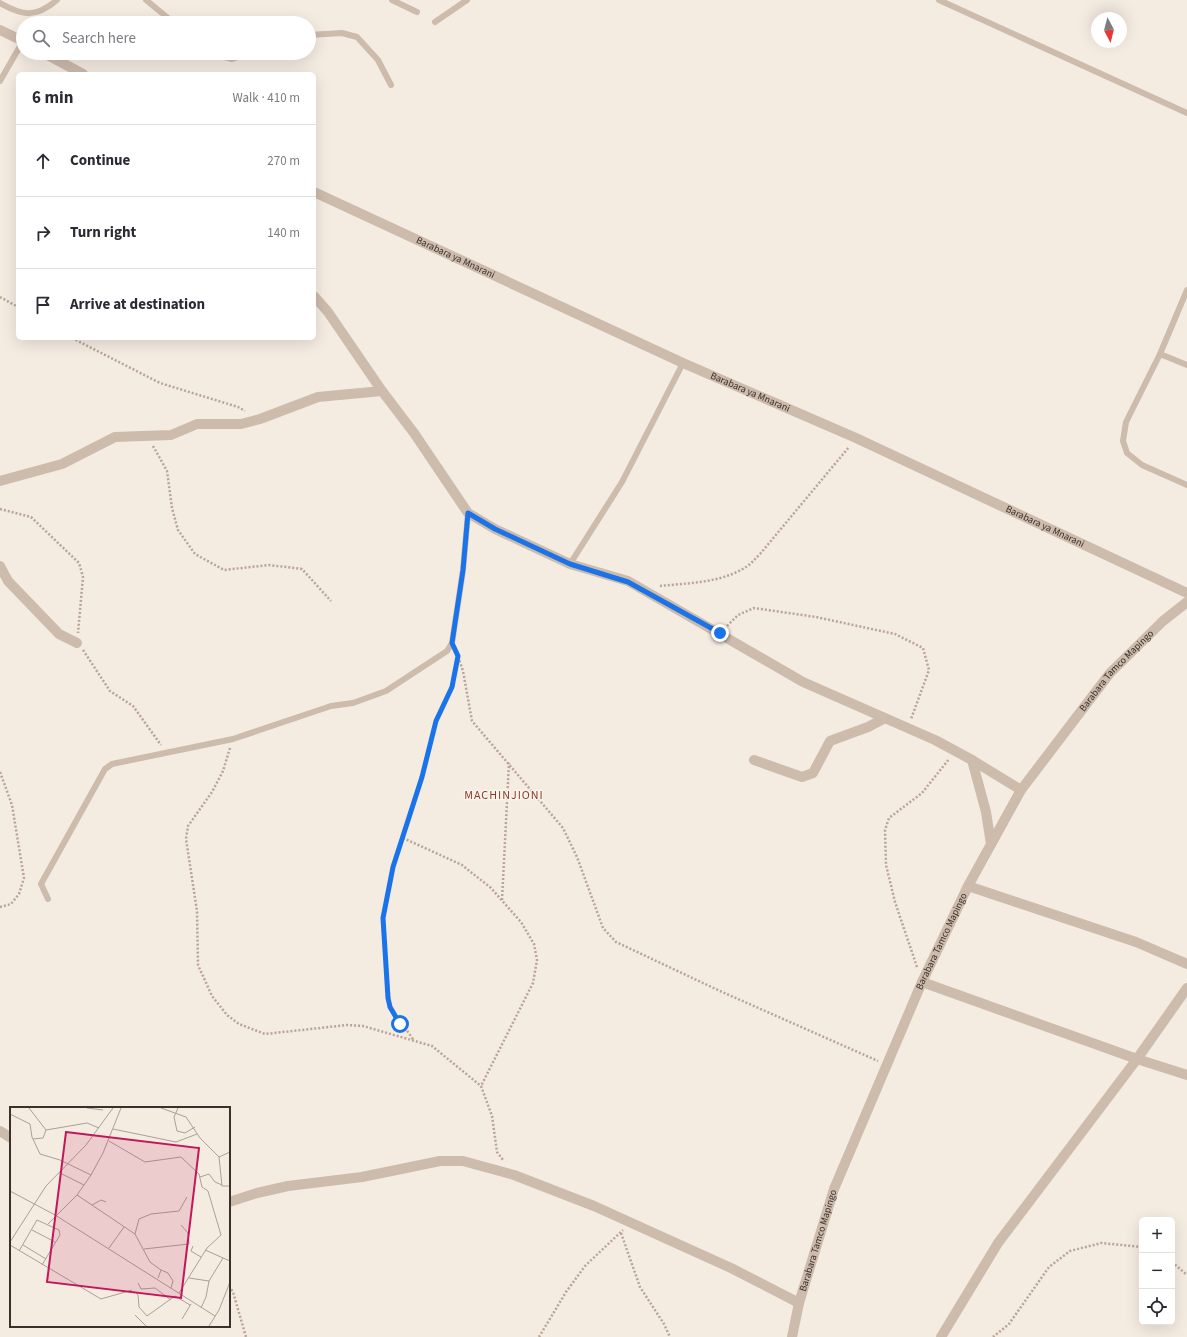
<!DOCTYPE html>
<meta charset="utf-8">
<style>
:root{--surface:#fff;--page:#f2f2f3;--text:#2b2b33;--muted:#7c7c81;--line:#e1e1e2}
body{margin:0;font-family:"Source Sans 3",sans-serif;background:var(--page);color:var(--text)}
.controls{position:absolute;right:12px;bottom:12px;display:grid;overflow:hidden;border-radius:6px;box-shadow:0 4px 16px #0002}
.controls button{width:36px;height:36px;display:grid;place-items:center;padding:0;border:0;border-bottom:1px solid var(--line);background:var(--surface);color:var(--text);font:20px sans-serif}
.compass{position:absolute;left:1091px;top:12px;width:36px;height:36px;border-radius:50%;background:var(--surface);box-shadow:0 4px 16px #0002;rotate:173deg}
.stop{position:absolute;width:12px;height:12px;margin:-9px;border:3px solid #1a73e8;border-radius:50%;background:#fff}
.stop.end{background:#1a73e8;border-color:#fff;box-shadow:0 1px 4px #0008}
.list{margin:0;padding:0;list-style:none}
h2{display:flex;justify-content:space-between;align-items:center;height:52px;margin:0;padding:0 16px;font-size:17px}
h2 small{font-size:13px;font-weight:400;color:var(--muted)}
.list li{display:grid;grid-template-columns:26px 1fr auto;gap:12px;align-items:center;box-sizing:border-box;height:72px;padding:0 16px;border-top:1px solid var(--line)}
.list b{display:block;font-size:15px;white-space:nowrap}
.list em{font-size:13px;font-style:normal;color:var(--muted)}
.icon{flex:none;width:22px;height:22px;fill:none;stroke:currentColor;stroke-width:2;stroke-linecap:round;stroke-linejoin:round}
.map{position:relative;flex:none;width:1187px;height:1337px;overflow:hidden}
.search{position:absolute;background:var(--surface);box-shadow:0 4px 16px #0002;left:16px;top:16px;width:300px;height:44px;display:flex;align-items:center;gap:10px;box-sizing:border-box;padding:0 14px;border-radius:22px;color:var(--muted);font-size:15px}
.panel{position:absolute;background:var(--surface);box-shadow:0 4px 16px #0002;left:16px;top:72px;width:300px;height:268px;border-radius:6px}
.map>svg:first-child{display:block}
.lines{fill:none;stroke-linecap:round;stroke-linejoin:round}
.path{stroke:#b9a596;stroke-width:2.5;stroke-dasharray:2 2;stroke-linecap:butt}
.service{stroke:#cdbbac;stroke-width:6}
.minor{stroke:#cdbbac;stroke-width:10}
.tertiary{stroke:#cdbbac;stroke-width:10}
.route{stroke:#1a73e8;stroke-width:5}
.labels{text-anchor:middle;dominant-baseline:central;stroke-width:3;stroke-linejoin:round;paint-order:stroke}
.street-label{font-size:10px;fill:#3b302b;stroke:#fbf5ee}
.quarter-label{font-size:12px;letter-spacing:1px;fill:#8c3b22;stroke:#fbf5ee}
.inset-road{fill:none;stroke:#aaa098;stroke-width:1}
.view{fill:#c2185b;fill-opacity:0.15;stroke:#c2185b;stroke-width:2}
.inset-edge{fill:none;stroke:#3b302b;stroke-width:2}
</style>
<div class="map">
<svg width="1187" height="1337" viewBox="0 0 1187 1337">
<rect width="100%" height="100%" fill="#f4ebe1"/>
<g class="lines">
<path class="path" d="M0,297L18,307
M72,338L160,383L238,407L245,411
M153,446L167,471L172,508L178,530L195,554L224,570L269,565L302,569L331,601
M0,509L31,517L79,563L83,577L78,633
M660,586C688,583 721,583 746,567C751,564 755,559 760,554L849,447
M727,626L738,615L754,608L816,617L895,634L923,648L929,670L911,719
M83,650L110,691L133,706L161,745
M457,653L463,671L472,721L563,828L577,857L603,928L616,942L720,991L878,1061
M230,748L223,771L212,792L188,826L186,839L197,911L198,965L212,996L227,1015L239,1024L265,1034L347,1025L363,1026L432,1046L481,1086L492,1116L497,1152L503,1160
M0,772L12,805L24,878L19,894L11,904L0,907
M403,838L462,865L491,888L521,922L534,944L537,960L533,983L481,1086
M502,900L509,763
M917,967L895,902L886,865L885,830L889,818L922,793L949,759
M413,1039L390,1007L383,918L393,867L422,777L436,721L451,687L458,657
M621,1233L640,1287L664,1324L670,1337
M1172,1262L1187,1275
M229,1286L233,1292L246,1337
M539,1337L566,1292L585,1266L623,1230
M993,1337L1009,1324L1049,1267L1070,1251L1101,1243L1142,1247"/>
<path class="service" d="M146,0L174,23
M392,0L417,12
M939,0L1187,113
M0,3C23,16 36,18 57,0
M435,22L467,0
M309,35L342,33L357,37L378,60L391,85
M209,53L232,59L252,53
M0,81L23,41
M1187,290L1160,354L1126,422L1123,441L1127,453L1142,465L1187,485
M1160,354L1187,365
M570,564L622,482L683,363
M48,899L41,884L105,769L112,764L233,739L331,706L353,703L386,691L447,651L452,643L463,570L468,513"/>
<g class="minor">
<path d="M314,296L328,312L382,391L414,433L468,513L495,529L570,564L628,581L803,682L935,740L972,760L1021,790"/>
<path d="M0,481L62,464L115,437L171,435L197,424H241L260,419L318,397L382,391"/>
<path d="M0,566L8,581L59,634L77,643"/>
<path d="M754,760L802,777L813,773L830,741L868,727L885,718"/>
<path d="M972,760L986,812L991,844"/>
<path d="M968,886L1136,942L1187,964"/>
<path d="M922,982L1137,1059L1187,1075"/>
<path d="M0,1131L11,1138"/>
<path d="M229,1202L257,1193L288,1186L362,1177L440,1161H463L514,1175L594,1206L731,1268L799,1303"/>
<path id="s1" d="M792,1337L799,1303L834,1189L922,982L968,886L1021,790L1110,673L1163,621L1187,602"/>
</g>
<g class="tertiary">
<path d="M0,30L23,41"/>
<path d="M44,53L83,74"/>
<path id="s2" d="M314,192L683,363L856,438L1187,593"/>
<path d="M941,1337L998,1243L1137,1059L1187,988"/>
</g>
</g>
<g class="lines">
<path class="route" d="M400,1024L390,1007L388,998L383,918L393,867L422,777L436,721L452,687L458,656L452,643L463,570L468,513L495,529L570,564L628,582L720,633"/>
</g>
<g class="labels">
<g class="street-label">
<text stroke="none"><textPath href="#s2" startOffset="156">Barabara ya Mnarani</textPath></text>
<text stroke="none"><textPath href="#s2" startOffset="480">Barabara ya Mnarani</textPath></text>
<text stroke="none"><textPath href="#s2" startOffset="804">Barabara ya Mnarani</textPath></text>
<text stroke="none"><textPath href="#s1" startOffset="748">Barabara Tamco Mapingo</textPath></text>
<text stroke="none"><textPath href="#s1" startOffset="424">Barabara Tamco Mapingo</textPath></text>
<text stroke="none"><textPath href="#s1" startOffset="100">Barabara Tamco Mapingo</textPath></text>
</g>
<g class="quarter-label">
<text x="504" y="795">MACHINJIONI</text>
</g>
</g>
<g transform="translate(10 1107)">
<rect width="220" height="220" fill="#f4ebe1"/>
<path class="inset-road" d="M19,1L36,23L77,16L89,21M77,1L93,3M151,1L176,10L190,31L209,50L220,45M168,1L164,10L167,24L175,26L185,20M0,7L20,17L22,30L30,47L50,53L81,68M103,22L166,35L187,27M23,32L33,31L36,23M99,34L135,55L171,50L189,67L192,80L198,84L211,128L197,141L169,186M209,50L212,79H220M50,66L74,78M190,70L199,67L205,75L212,78M0,84L45,108L205,209M67,88L125,127L140,155L151,163L148,171M82,98L91,93L96,95M38,117L67,88L81,68L93,46L111,1M22,123L45,135M125,127L129,112L141,107L169,104L177,90M0,135L36,79L76,38L103,1M0,138L91,192L122,183M13,138L36,152M183,139L181,144L191,150M99,141L114,120M134,142L179,137L178,126L171,118M195,143L220,154M9,144L27,113L49,123L50,128L32,158M151,163L158,166L163,174L161,181M179,171L199,174M128,176L131,182L145,181L161,193M124,184L128,188L129,200L137,209L165,189L180,198M191,201L196,190L199,174L213,151M125,208L136,219M172,212L181,197M199,219L209,203L220,175"/>
<path class="view" d="M56,25L189,41L171,191L37,175Z"/>
<rect width="220" height="220" class="inset-edge"/>
</g>
</svg>
<div class="controls">
<button>+</button>
<button>−</button>
<button><svg class="icon" aria-label="locate" viewBox="0 0 24 24"><circle cx="12" cy="12" r="6"/><path d="M12 2v4M12 18v4M2 12h4M18 12h4"/></svg></button>
</div>
<svg class="compass" viewBox="-18 -18 36 36"><path d="M0-13l5 13h-10z" fill="#e53935"/><path d="M0 13l5-13h-10z" fill="#7c7c81"/></svg>
<div class="stop" style="left:400px;top:1024px"></div>
<div class="stop end" style="left:720px;top:633px"></div>
<div class="search"><svg class="icon" aria-label="search" viewBox="0 0 24 24"><circle cx="10" cy="10" r="6"/><path d="M15 15l6 6"/></svg>Search here</div>
<section class="panel">
<h2>6 min<small>Walk · 410 m</small></h2>
<ul class="list">
<li><svg class="icon" aria-label="ahead" viewBox="0 0 24 24"><path d="M12 20V5M6 11l6-6 6 6"/></svg><div><b>Continue</b></div><em>270 m</em></li>
<li><svg class="icon" aria-label="right" viewBox="0 0 24 24"><path d="M7 20v-9h11M14 6l5 5-5 5"/></svg><div><b>Turn right</b></div><em>140 m</em></li>
<li><svg class="icon" aria-label="arrive" viewBox="0 0 24 24"><path d="M6 21V4h12l-3 4 3 4H6"/></svg><div><b>Arrive at destination</b></div></li>
</ul>
</section>
</div>
